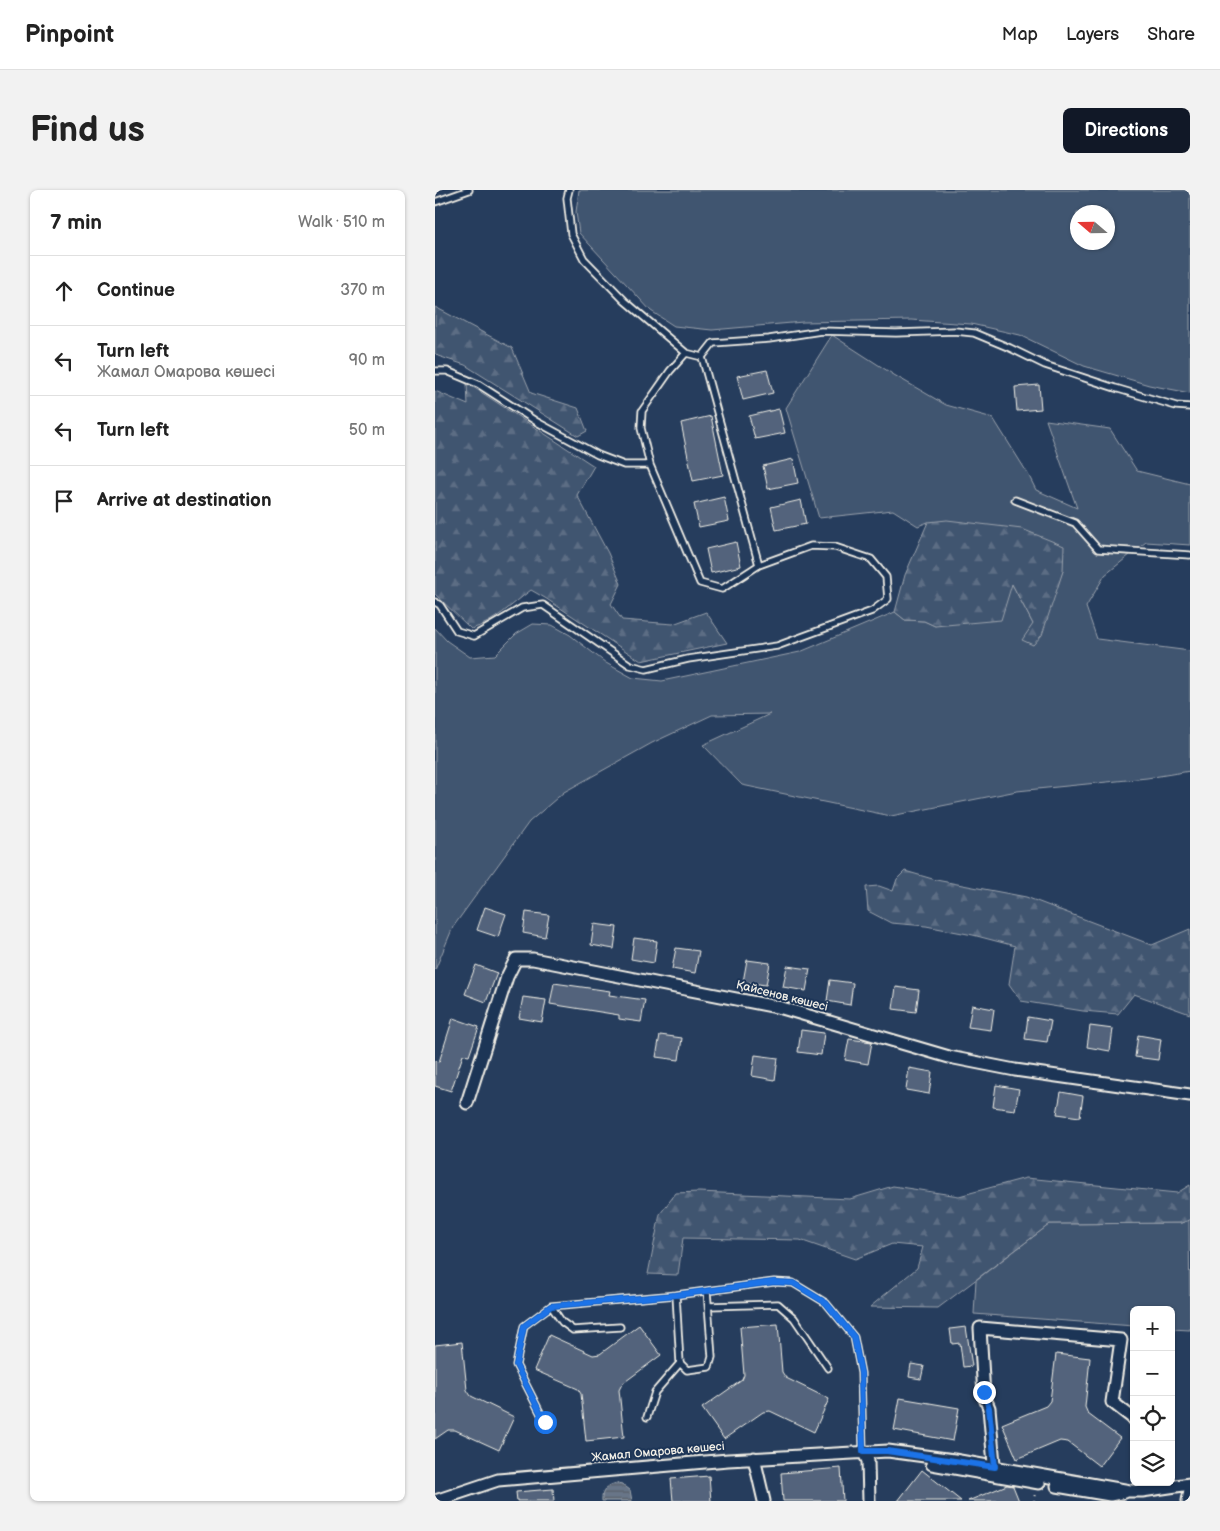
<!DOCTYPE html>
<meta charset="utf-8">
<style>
:root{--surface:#fff;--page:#f2f2f2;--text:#222;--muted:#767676;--line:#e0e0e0;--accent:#111827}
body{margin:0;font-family:"Balsamiq Sans",sans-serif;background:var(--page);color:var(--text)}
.controls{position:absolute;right:15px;bottom:15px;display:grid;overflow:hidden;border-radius:8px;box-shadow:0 1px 4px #0004}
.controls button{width:45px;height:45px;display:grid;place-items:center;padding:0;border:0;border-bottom:1px solid var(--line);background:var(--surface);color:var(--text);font:25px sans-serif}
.compass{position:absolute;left:635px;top:15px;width:45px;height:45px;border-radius:50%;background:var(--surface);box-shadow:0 1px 4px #0004;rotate:290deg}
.stop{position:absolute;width:15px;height:15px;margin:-11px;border:4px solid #1a73e8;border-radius:50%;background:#fff}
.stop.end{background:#1a73e8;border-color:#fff;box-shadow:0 1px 5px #0008}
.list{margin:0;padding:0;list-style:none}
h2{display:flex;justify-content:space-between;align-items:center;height:65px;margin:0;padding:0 20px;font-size:21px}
h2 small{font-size:16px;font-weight:400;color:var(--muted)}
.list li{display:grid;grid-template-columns:32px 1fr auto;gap:15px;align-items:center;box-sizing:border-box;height:70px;padding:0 20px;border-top:1px solid var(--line)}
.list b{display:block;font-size:19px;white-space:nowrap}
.list p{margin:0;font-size:16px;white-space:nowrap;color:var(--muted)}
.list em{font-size:16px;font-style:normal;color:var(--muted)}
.icon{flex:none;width:28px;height:28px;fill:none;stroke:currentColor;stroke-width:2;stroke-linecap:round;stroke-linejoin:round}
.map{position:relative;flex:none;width:755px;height:1311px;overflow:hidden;border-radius:8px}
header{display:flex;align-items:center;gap:30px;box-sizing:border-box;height:70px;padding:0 25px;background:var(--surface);border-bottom:1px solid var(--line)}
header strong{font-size:24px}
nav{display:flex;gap:28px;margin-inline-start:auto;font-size:18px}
.intro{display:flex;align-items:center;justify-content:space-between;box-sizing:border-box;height:120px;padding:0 30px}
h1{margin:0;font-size:35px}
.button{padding:12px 22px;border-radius:8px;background:var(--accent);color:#fff;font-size:18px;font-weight:700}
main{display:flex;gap:30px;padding:0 30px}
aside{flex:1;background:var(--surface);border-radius:8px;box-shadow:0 1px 4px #0004}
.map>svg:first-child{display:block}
.green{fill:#40546f;stroke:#9aa2ac;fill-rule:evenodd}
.forest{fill:url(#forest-firs);stroke:#9aa2ac}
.water{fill:url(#water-rules);stroke:#9fa7ae}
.building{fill:#52647b;stroke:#f4f1e8}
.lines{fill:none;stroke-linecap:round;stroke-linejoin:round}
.lane-casing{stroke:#f4f1e8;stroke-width:9}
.street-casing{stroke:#f4f1e8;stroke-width:15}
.path{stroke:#f4f1e8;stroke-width:2;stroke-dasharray:1 4;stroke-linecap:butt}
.lane{stroke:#1d3557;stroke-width:5.5}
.street{stroke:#1d3557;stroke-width:11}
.route{stroke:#1a73e8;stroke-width:6}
.labels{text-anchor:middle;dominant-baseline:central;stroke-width:4;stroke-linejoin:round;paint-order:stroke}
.street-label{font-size:12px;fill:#f4f1e8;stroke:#1d3557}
</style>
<header>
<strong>Pinpoint</strong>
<nav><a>Map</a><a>Layers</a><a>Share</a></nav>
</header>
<div class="intro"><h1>Find us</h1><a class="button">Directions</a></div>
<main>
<aside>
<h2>7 min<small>Walk · 510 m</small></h2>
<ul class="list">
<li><svg class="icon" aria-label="ahead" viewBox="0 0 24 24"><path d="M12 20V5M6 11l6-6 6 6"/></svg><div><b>Continue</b></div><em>370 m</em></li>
<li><svg class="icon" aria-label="left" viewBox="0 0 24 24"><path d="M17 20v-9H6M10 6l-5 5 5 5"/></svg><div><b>Turn left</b><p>Жамал Омарова көшесі</p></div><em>90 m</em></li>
<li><svg class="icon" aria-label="left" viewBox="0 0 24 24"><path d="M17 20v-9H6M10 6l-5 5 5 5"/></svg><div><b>Turn left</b></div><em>50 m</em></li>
<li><svg class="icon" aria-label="arrive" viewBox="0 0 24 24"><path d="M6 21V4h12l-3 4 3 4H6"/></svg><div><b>Arrive at destination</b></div></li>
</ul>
</aside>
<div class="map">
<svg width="755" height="1311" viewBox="0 0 755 1311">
<defs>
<pattern id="forest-firs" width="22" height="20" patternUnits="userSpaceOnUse" patternTransform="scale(1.25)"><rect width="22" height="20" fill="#40546f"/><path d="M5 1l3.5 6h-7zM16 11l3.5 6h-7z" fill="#5c6d84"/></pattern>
<pattern id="water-rules" width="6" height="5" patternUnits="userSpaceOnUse" patternTransform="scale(1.25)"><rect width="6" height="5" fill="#677588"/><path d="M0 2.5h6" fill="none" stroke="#585e67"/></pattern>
</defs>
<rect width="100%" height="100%" fill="#263d5d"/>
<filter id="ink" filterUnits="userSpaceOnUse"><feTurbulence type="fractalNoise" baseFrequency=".02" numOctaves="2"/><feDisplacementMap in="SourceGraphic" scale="10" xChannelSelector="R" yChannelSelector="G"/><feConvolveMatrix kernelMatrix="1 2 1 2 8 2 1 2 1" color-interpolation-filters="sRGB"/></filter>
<g filter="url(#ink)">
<path class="green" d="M144,0H755V203L714,195L649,176L585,145L536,134L476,130L368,132L277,140L239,136L216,121L144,43L141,22ZM672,22V52H642V22Z
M397,145L459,185L511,215L558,228L593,284L601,300L642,318L611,230L675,239L702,281L755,294V355L711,352L670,385L651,417L662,449L755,461V581L712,588L582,601L456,626L307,595L268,555L335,524L277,525L217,553L129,602L94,632L18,737L0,780V438L12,451L35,467L60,465L81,444L98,434L117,435L135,445L171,473L198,488L227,491L365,462L460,422L470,430L489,431L500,436L577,394L598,434V455L628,381L493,332L483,336L458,320L384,328L351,218Z
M754,1030L755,1140L736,1139V1120H699V1136L539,1124L541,1090L615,1034L746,1033Z"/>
<path class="forest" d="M0,117L77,158L96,203L143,218L152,241L143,246L30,175L3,166L0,163Z
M32,193L159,276L142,305L173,363L186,394L176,414L187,430L238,434L271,422L292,453L206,471L110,408L96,400C77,414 59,433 36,439L0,404V201L33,215Z
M512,330L587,339L629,356L628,381L607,445L598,455L587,450L598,434L577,394L566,430L500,436L489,431L470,430L460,422L470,385L493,332Z
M470,681L501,690L591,707L717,755L755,739V824L699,804L683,824L648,821L586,811L574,794L580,756L538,745L491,736L456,733L433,721L431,697L444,696L458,701L462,689Z
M591,988L742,1003L755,995V1030L746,1033L615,1034L503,1118L435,1117L482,1078L488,1057L457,1054L420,1069L365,1050L248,1048L243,1085L213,1084L225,1024L241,1003L264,1002L415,1009L458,996L524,1006Z"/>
<path class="water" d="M182,1293L187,1294L195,1300L197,1311H167C166,1301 172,1295 182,1293Z"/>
<path class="building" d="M332,180L338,203L308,210L302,186Z
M604,195L606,219L582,221L580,197Z
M344,219L350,243L320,249L314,226Z
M276,226L288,285L258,291L246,233Z
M358,269L363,293L333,299L328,276Z
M289,307L294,331L264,337L259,314Z
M366,310L371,334L341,340L336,317Z
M301,352L306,376L276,383L271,359Z
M50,717L71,724L63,747L42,740Z
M91,722L114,725L110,747L88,743Z
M159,734L182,737L179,759L156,755Z
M199,748L222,751L219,773L196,769Z
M241,758L264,761L260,783L237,779Z
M312,770L335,773L331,795L308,792Z
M41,775L62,783L51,812L30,804Z
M352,776L375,779L371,801L348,797Z
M395,790L418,793L415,815L392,811Z
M119,793L175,801L174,805L210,810L206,832L184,829V825L115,814Z
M461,797L484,800L481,822L458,819Z
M88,807L111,810L107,832L84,828Z
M537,815L559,819L556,840L533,837Z
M593,827L616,831L612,852L590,849Z
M18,828L44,837L34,866L28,865L16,901L0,896V871L4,872Z
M655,836L678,839L675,861L652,857Z
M366,840L389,843L386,865L363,862Z
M225,845L247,848L244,870L221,867Z
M703,845L726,849L723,870L700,867Z
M414,849L437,852L433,874L410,870Z
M320,865L343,868L340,890L317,886Z
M474,878L497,882L494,904L471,900Z
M561,895L584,899L580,920L558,917Z
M626,902L648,906L645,927L622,924Z
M343,1134L347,1182L351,1188L394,1209L379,1242L335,1221L328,1222L289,1249L267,1218L307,1190L309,1185L305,1137Z
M204,1135L226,1165L187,1194L184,1200L189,1247L151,1251L146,1204L143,1199L99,1180L114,1145L158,1165L165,1164Z
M531,1137L537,1176L528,1177L525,1153L517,1154L515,1139Z
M27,1152L32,1200L36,1206L79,1227L64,1260L20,1240H13L0,1249V1155Z
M621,1164L655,1168L650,1217L653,1224L685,1248L664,1276L633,1252L625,1251L582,1269L567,1234L611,1216L615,1211Z
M476,1174L489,1176L486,1189L474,1187Z
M465,1208L524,1218L518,1251L459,1240Z
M406,1278L408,1311H348L346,1283Z
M487,1280L526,1311H463Z
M274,1286L276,1311H238L236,1289Z
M572,1295L578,1296L584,1311H533Z
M118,1299L119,1311H82L81,1302Z"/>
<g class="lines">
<defs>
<path id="lane" d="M134,0L132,8L136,44L149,69L190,111L251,163L267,167L324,375
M0,12L34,0
M267,167L278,153L334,149L386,141L461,143L520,141L539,143L575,158L610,175L680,198L741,216L755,217
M0,181H12L43,194L102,232L163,265L189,275H215L206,238L207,221L235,181L251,163
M580,310L640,333L663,359L755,365
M0,412L5,415L22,441L39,446L87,418L108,415L195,475L211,479L253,469L342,456L437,421L453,409L451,387L436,369L400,357L376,356L324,375L287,399L265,393L215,275
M241,1105L245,1173L252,1180L274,1177L277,1167L272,1101
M116,1116L127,1132L138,1140L185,1137
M274,1116L343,1114L359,1128L393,1178
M212,1227L220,1202L245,1173
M110,1232L81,1175L89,1136L116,1116L241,1105L339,1092L358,1093L391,1113L419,1147L426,1183L428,1261"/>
<path id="street" d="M32,913L72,787L81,769H98L347,818L514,867L580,880L755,905
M428,1261L433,1271L434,1311
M319,1268L329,1311
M497,1274L604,1293
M560,1285L554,1218L549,1206L545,1138L686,1150L677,1212L699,1229
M622,1296L675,1305L690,1302
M0,1311L63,1290L293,1270L453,1261L519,1270L695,1301H707L755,1294
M753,1311L755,1300"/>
</defs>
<use href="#lane" class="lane-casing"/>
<use href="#street" class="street-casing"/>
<path class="path" d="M599,1311L600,1302"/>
<use href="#lane" class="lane"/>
<use href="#street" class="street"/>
</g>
</g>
<g class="lines" filter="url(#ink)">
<path class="route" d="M110,1232L81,1175L89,1136L116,1116L241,1105L339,1092L358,1093L391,1113L419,1147L426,1183L428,1261H452L560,1277L554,1218L549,1202"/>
</g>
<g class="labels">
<g class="street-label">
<text transform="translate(347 806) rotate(14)">Қайсенов көшесі</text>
<text transform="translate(223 1262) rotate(-5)">Жамал Омарова көшесі</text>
</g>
</g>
</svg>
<div class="controls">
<button>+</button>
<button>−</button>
<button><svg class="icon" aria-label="locate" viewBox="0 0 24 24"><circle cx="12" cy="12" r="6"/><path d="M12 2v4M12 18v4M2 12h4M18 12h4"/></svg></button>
<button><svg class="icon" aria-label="layers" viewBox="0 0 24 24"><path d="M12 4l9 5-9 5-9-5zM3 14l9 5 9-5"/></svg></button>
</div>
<svg class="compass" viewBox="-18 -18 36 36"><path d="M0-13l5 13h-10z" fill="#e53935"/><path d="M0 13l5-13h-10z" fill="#767676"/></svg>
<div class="stop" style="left:110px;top:1232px"></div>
<div class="stop end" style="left:549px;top:1202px"></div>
</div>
</main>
